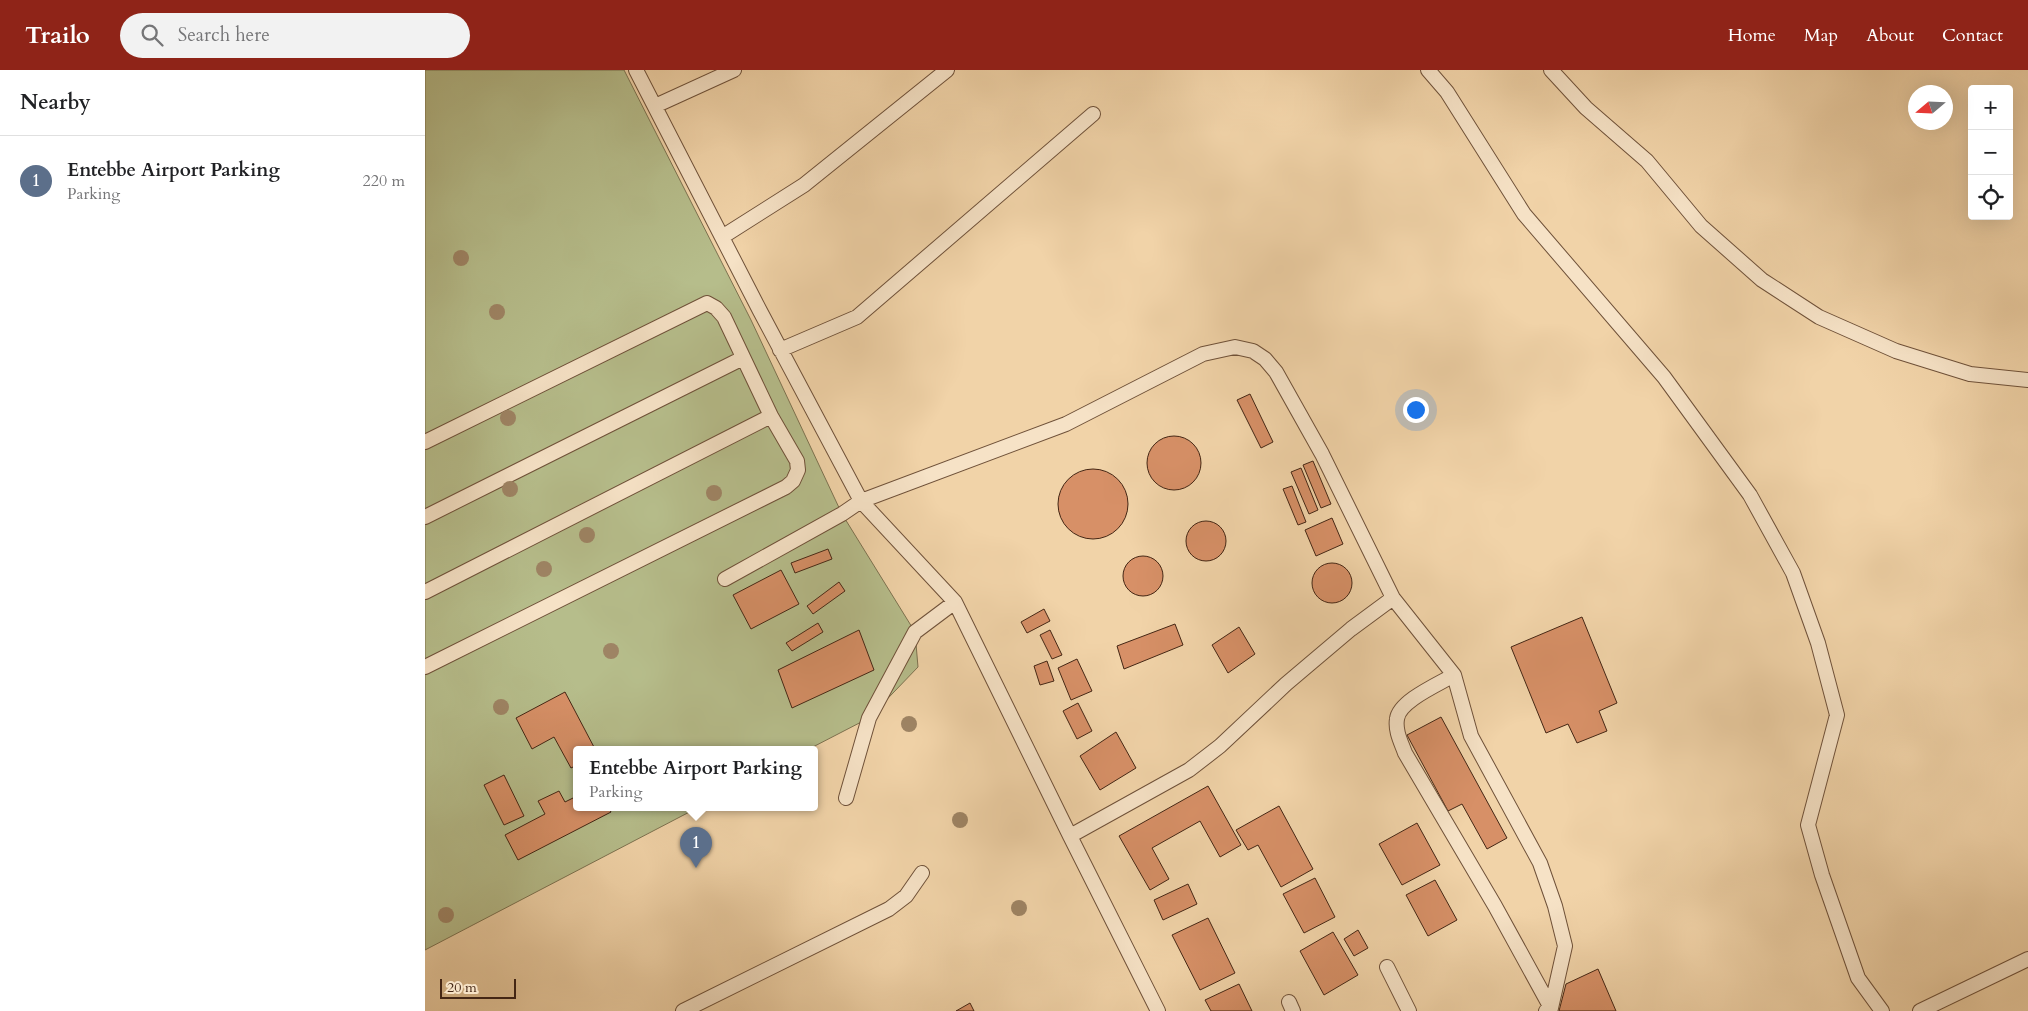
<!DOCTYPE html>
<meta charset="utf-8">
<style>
:root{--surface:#fff;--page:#f2f2f2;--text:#202124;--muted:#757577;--line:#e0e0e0;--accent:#8f2418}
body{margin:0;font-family:Cardo,serif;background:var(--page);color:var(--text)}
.controls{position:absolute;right:15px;top:15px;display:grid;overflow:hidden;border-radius:5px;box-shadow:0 5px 20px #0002}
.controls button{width:45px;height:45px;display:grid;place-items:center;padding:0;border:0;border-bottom:1px solid var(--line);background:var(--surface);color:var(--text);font:25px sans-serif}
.compass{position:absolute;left:1483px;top:15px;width:45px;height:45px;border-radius:50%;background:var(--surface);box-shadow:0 5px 20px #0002;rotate:251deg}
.scale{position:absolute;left:15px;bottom:12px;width:76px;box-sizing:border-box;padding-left:5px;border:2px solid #442614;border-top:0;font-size:14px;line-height:18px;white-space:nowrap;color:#442614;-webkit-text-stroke:4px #f6e2c6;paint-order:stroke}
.you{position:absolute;left:990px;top:339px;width:18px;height:18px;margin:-12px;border:4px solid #fff;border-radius:50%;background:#1a73e8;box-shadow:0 0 0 8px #1a73e833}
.badge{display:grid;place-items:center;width:32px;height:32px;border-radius:50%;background:var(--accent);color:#fff;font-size:16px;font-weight:700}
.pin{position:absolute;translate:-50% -41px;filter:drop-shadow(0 1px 2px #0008)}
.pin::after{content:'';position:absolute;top:26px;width:18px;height:15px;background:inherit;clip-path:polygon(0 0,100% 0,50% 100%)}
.popup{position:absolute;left:148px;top:676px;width:245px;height:65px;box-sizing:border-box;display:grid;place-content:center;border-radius:5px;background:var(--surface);filter:drop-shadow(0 1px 4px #0005);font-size:16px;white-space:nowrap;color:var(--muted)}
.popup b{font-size:19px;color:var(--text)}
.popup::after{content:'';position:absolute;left:50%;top:100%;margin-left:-10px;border:10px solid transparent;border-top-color:var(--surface)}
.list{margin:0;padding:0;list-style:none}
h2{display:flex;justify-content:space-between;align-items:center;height:65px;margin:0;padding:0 20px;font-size:21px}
h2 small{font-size:16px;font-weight:400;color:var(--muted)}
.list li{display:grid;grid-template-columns:32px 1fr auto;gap:15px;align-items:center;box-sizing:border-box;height:90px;padding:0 20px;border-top:1px solid var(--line)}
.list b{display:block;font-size:19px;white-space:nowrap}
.list p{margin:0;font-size:16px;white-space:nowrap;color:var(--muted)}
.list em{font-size:16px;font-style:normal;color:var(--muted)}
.icon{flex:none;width:28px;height:28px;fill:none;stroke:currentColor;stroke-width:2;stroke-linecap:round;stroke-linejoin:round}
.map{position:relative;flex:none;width:1603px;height:941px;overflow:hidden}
header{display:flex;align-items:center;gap:30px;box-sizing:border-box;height:70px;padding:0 25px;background:var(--accent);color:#fff}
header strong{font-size:24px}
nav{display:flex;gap:28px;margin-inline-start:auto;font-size:18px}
.search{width:350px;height:45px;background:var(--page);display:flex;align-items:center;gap:12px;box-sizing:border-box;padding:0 18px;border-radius:28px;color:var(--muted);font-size:19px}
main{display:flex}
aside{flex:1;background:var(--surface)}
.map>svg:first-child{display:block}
.green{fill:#b6bd8b;stroke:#7d7250}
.building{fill:#d79067;stroke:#442614}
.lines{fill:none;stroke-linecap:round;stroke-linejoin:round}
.lane-casing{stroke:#6f5139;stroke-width:16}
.lane{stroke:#f6e2c6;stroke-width:14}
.tree{fill:#9e8464}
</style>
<header>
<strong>Trailo</strong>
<div class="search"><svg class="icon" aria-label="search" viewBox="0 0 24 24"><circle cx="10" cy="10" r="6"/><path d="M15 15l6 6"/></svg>Search here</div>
<nav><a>Home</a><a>Map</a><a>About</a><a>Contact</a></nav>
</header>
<main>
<aside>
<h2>Nearby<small></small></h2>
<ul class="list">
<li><span class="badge" style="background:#5c6f8a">1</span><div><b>Entebbe Airport Parking</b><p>Parking</p></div><em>220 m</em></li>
</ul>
</aside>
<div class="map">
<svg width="1603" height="941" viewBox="0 0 1603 941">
<rect width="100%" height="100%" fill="#f1d3a8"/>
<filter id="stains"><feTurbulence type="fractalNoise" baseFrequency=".004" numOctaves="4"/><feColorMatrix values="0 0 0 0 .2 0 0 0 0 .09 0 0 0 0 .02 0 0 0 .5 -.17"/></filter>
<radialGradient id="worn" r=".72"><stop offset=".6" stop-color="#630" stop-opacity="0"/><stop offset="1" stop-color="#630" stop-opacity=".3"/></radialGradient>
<path class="green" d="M0,0H199L326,250L417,444L490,562L493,597L444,648L384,679H152V737H274L0,880Z"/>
<path class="building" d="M825,324L848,372L836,378L812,330Z
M722 393a27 27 0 1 1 54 0a27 27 0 1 1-54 0Z
M888,391L906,434L896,438L878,395Z
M876,398L893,440L884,444L866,402Z
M633 434a35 35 0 1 1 70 0a35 35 0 1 1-70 0Z
M867,416L881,452L873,455L858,419Z
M907,448L918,474L891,486L880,460Z
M761 471a20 20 0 1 1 40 0a20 20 0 1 1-40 0Z
M403,479L407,489L370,503L366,493Z
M698 506a20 20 0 1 1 40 0a20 20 0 1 1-40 0Z
M887 513a20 20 0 1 1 40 0a20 20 0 1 1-40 0Z
M356,500L374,534L326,559L308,525Z
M414,512L420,521L388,544L382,536Z
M619,539L625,551L602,563L596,552Z
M1157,547L1192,633L1174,641L1182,661L1152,673L1143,654L1121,663L1086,577Z
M393,553L398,562L367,581L361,573Z
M750,554L758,575L699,599L692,576Z
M814,557L830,584L803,603L787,575Z
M434,560L449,600L367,638L353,600Z
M625,560L637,585L627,589L615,565Z
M652,589L667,621L646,630L633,598Z
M622,591L629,611L615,615L609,596Z
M140,622L170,679H152V695L146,698L129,667L107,679L91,648Z
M653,633L667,661L652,669L638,641Z
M1016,647L1082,768L1062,779L1037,734L1023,741L982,665Z
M691,662L711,698L675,720L655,686Z
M79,705L99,746L79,755L59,715Z
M783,716L816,775L795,787L775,751L727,778L744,809L725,820L694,766Z
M134,721L140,732L152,726V737H183L186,742L93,790L80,765L120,744L113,731Z
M854,736L888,799L856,817L833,775L823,780L811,760Z
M992,753L1015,795L977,815L954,774Z
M890,808L910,847L879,863L858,824Z
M1010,810L1032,850L1003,866L981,825Z
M763,814L772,834L738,850L729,830Z
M783,848L810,903L775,920L747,865Z
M933,860L943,878L929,886L919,869Z
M908,862L933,905L899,925L875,881Z
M1173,899L1191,941H1134L1141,914Z
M814,914L827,941H786L780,930Z
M545,933L549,941H531Z"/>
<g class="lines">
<defs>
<path id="lane" d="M211,0L335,241L436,431L530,532L645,766L733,941
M1003,0L1022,22L1099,144L1239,307L1325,425L1368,503L1393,573L1412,645L1383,755L1397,805L1433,908L1457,941
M1126,0L1161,38L1222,91L1276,156L1337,210L1394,247L1471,281L1545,304L1603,310
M230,36L309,0
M297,167L379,115L522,0
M355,280L432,247L668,44
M0,372L282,233L291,238L299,247L346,346L372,391L373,400L368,411L361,417L0,597
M0,447L318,288
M300,509L417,444L436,431L641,354L778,284L810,277L828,281L840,289L851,302L897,384L968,528L1029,605L1046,666L1115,793L1130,836L1140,876L1126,938L1121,941
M0,522L346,346
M1029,605C1014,614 974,631 972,649C970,661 976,672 980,683L1070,836L1126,938
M421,728L444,648L490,562L530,532
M645,766L764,700L795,676L861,614L926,559L968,528
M962,897L984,941
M864,932L868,941
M258,941L464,839L481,826L497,803
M1495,941L1603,889"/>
</defs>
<use href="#lane" class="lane-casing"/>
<use href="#lane" class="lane"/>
</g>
<g class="tree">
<circle cx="36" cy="188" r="8"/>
<circle cx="72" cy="242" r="8"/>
<circle cx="83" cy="348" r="8"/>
<circle cx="85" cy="419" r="8"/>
<circle cx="289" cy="423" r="8"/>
<circle cx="162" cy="465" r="8"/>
<circle cx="119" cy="499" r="8"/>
<circle cx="186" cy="581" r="8"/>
<circle cx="76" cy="637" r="8"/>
<circle cx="484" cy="654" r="8"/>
<circle cx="535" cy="750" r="8"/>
<circle cx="594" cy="838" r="8"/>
<circle cx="21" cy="845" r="8"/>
</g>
<rect width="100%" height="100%" filter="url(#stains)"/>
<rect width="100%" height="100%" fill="url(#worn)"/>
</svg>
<div class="controls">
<button>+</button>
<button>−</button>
<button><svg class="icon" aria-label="locate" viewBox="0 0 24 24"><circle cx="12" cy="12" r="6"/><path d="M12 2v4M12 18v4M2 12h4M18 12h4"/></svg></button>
</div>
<svg class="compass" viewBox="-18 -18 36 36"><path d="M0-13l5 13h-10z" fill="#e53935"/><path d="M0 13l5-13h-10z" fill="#757577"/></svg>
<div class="scale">20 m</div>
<div class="you"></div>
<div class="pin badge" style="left:271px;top:798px;background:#5c6f8a">1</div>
<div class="popup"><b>Entebbe Airport Parking</b>Parking</div>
</div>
</main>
